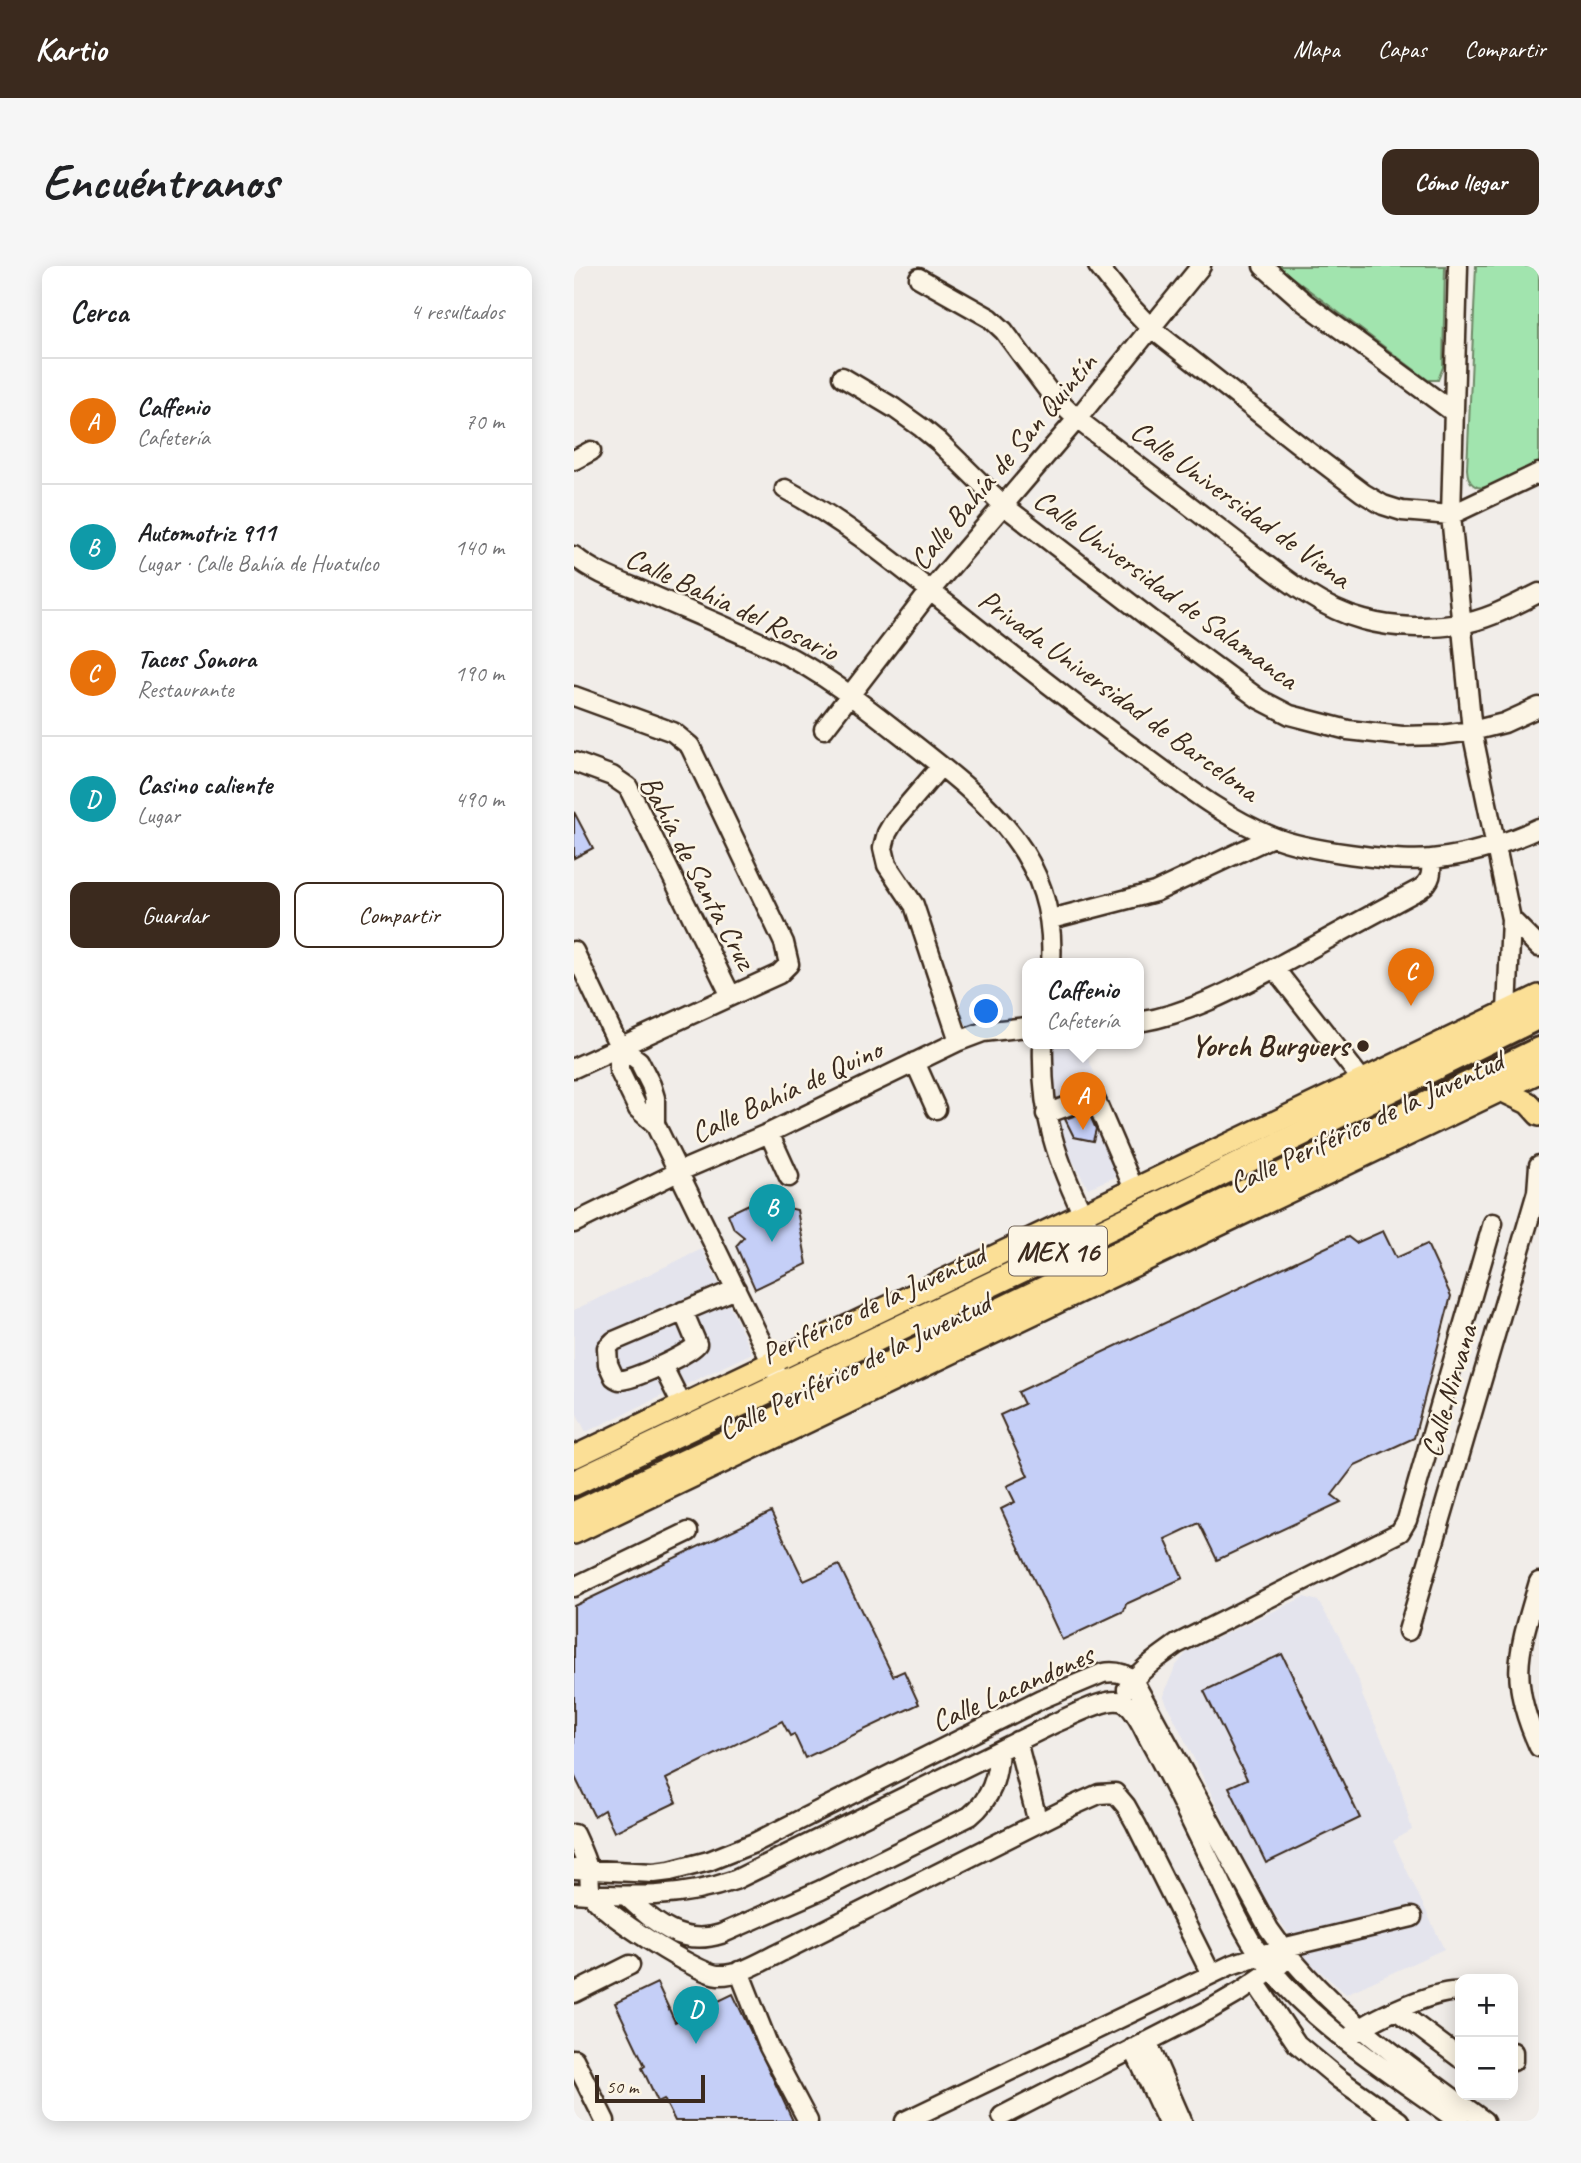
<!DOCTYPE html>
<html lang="es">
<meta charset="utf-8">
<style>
:root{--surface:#fff;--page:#f6f6f6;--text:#202124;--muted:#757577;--line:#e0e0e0;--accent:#3b2a1e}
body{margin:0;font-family:Caveat,sans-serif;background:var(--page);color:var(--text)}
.controls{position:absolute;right:21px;bottom:21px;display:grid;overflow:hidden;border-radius:14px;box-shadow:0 4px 18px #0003}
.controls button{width:63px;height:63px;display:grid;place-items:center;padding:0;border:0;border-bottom:2px solid var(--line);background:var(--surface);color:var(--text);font:35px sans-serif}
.scale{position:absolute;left:21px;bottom:18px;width:110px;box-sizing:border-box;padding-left:7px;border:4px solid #3b2a1e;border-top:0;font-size:19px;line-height:24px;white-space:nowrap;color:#3b2a1e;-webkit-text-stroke:5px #fcf5e5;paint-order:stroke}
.you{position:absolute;left:413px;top:746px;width:24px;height:24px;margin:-18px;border:5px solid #fff;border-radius:50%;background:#1a73e8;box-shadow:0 0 0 10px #1a73e833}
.badge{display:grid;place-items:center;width:46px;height:46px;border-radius:50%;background:var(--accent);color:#fff;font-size:23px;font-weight:700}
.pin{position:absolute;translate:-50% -58px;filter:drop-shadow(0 2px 4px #0008)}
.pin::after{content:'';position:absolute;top:37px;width:24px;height:21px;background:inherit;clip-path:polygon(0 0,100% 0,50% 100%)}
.popup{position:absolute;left:448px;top:692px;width:122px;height:91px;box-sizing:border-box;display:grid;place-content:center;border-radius:14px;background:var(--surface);filter:drop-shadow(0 2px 5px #0005);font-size:23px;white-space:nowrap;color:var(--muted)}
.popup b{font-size:26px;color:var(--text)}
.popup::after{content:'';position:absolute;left:50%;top:100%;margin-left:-14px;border:14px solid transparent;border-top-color:var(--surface)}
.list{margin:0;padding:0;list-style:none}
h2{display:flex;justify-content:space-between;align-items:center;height:91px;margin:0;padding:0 28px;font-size:30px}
h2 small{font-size:23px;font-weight:400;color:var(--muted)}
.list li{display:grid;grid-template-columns:46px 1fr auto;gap:21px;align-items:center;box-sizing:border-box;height:126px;padding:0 28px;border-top:2px solid var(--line)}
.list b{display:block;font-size:26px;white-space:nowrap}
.list p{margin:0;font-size:23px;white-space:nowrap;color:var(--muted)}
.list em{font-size:23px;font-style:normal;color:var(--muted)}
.actions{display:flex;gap:14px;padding:21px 28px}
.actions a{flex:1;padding:16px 0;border:2px solid var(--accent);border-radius:14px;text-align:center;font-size:24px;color:var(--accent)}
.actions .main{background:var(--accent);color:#fff}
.map{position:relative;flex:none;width:965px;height:1855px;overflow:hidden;border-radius:14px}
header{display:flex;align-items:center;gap:42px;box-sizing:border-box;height:98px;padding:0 35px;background:var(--accent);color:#fff}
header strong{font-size:33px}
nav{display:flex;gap:38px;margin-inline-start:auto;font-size:24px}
.intro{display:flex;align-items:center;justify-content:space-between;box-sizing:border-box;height:168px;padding:0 42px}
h1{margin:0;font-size:49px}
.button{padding:18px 32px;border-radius:14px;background:var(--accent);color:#fff;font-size:24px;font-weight:700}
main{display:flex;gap:42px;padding:0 42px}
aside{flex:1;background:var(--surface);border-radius:14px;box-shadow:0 4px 18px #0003}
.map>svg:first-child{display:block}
.built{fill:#e4e4ed}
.green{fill:#a1e4ae;stroke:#6e8766;stroke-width:2}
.building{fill:#c5cff7;stroke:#3b2a1e;stroke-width:2}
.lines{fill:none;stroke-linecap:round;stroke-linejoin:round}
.minor-casing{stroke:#3b2a1e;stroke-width:23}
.major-casing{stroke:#3b2a1e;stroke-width:26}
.highway-casing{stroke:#3b2a1e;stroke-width:30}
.minor{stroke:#fcf5e5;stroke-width:18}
.major{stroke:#fbdf96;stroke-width:21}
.highway{stroke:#fbdf96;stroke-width:24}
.poi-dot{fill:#3b2a1e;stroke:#fcf5e5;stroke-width:2.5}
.labels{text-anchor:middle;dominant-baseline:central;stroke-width:5;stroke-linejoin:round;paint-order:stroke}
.shield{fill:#fcf5e5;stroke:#75675a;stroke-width:2}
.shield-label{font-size:28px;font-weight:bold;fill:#3b2a1e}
.street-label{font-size:30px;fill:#3b2a1e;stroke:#fcf5e5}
.poi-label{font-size:30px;font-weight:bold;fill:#3b2a1e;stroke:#fcf5e5;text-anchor:end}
</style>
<header>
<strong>Kartio</strong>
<nav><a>Mapa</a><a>Capas</a><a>Compartir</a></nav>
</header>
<div class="intro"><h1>Encuéntranos</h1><a class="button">Cómo llegar</a></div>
<main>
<aside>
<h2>Cerca<small>4 resultados</small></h2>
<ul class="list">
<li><span class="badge" style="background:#e8710a">A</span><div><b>Caffenio</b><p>Cafetería</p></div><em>70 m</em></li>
<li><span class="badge" style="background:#0f9aa8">B</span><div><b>Automotriz 911</b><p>Lugar · Calle Bahía de Huatulco</p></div><em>140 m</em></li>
<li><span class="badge" style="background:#e8710a">C</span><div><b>Tacos Sonora</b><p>Restaurante</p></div><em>190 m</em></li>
<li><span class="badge" style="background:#0f9aa8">D</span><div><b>Casino caliente</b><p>Lugar</p></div><em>490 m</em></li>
</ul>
<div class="actions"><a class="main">Guardar</a><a>Compartir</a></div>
</aside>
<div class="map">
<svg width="965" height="1855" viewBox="0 0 965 1855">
<rect width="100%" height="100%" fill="#f1ede9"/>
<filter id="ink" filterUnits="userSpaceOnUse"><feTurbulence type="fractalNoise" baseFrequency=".0143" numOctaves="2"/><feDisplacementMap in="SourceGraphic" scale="14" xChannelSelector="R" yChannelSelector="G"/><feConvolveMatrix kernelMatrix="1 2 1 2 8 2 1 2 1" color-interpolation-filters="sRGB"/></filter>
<g filter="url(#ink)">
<path class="built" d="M477,778H508L561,903L514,922L481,864L475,821Z
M128,983L178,1087L12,1166L0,1142V1044Z
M730,1331L744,1335L765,1370L785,1415L788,1429L822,1505L838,1564L819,1575L870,1683L772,1728L734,1695L686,1627L589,1430L601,1401L613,1386Z"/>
<path class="green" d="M703,0H871L869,101L864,114H854Z
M902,0H965V199C944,208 895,243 893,203Z"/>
<path class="building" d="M0,546L19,582L0,592Z
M514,845L522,863L519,875L500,871L491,853Z
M194,929L206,940L223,944L233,998L181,1023L162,980L170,971L160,963L154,948Z
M809,965L822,992L853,978L877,1030L840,1172L781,1199L758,1229L767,1236L643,1294L625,1257L591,1273L609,1312L552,1338L550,1345L488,1374L427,1243L441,1236L433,1220L454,1210L426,1149L450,1138L444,1126L774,971L782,977Z
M197,1246L230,1315L265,1299L319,1410L330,1405L345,1438L231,1492L220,1468L216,1470L208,1455L92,1513L103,1536L40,1566L30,1544L20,1550L0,1509V1340Z
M708,1388L786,1552L692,1597L655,1521L673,1513L630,1425Z
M83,1717L101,1756L159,1728L219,1855H101L90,1833L84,1836L68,1802L71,1800L41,1737Z"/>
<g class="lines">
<defs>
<path id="minor" d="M524,0L555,39L577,62L723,177L789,227L809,239L828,245L877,249L965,207
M689,0L731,37L879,146
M884,0L877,249L898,465L937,653L933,745L937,757
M345,12L416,52L430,65L476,127L503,153C554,192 605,231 655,270C696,301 740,341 790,354C819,362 856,363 886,358C914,354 940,339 965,327
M268,111L320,142L348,162L365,176L429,239L578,354L685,433L716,449L774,464L828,470L867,469L898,465L930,457L965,441
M0,194L17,185
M211,223C274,257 327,302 383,346C442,393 502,440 563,485C606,516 647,550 697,570C729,584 824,597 858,593C894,589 933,577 965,562
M0,290C20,307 47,316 71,326C114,345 159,363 202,384C250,407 291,440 333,473C410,534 484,587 477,698
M0,430L99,466L116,480L210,677L215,698L205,708L0,802
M250,463L356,325L503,153L627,0
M0,496L38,510L54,521L157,730
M367,500L320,555L313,567L309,582L313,599L340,639L385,775
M477,653L581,626L698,571
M937,653L965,681
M0,685L45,780L65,795L77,819L81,832V858
M700,702L788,814
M565,756C621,747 674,716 723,690C764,667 805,645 846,623C858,615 858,606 857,593
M469,778C467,852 482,894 514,959
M45,780V804L64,843L81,858L207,1116
M341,796L362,843
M472,848L518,831L522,835L560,923
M195,867L215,911
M0,957L104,906L195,867L385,775L409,766L453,761
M109,1045L123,1078C118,1087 55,1116 45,1114C43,1113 41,1112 40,1111L34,1098L33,1082L40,1075L162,1023
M88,1099L108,1139
M965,1316C945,1385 933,1411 965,1481
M0,1321L114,1266
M834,1365L963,926L965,899
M553,1423C565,1404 585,1391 603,1378L826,1266L833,1254L919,957
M443,1475L464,1557
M0,1568C5,1579 11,1591 14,1603C17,1611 14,1622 18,1629C28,1647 124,1708 144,1709C166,1710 190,1694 209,1685L498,1540L525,1528L541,1527L552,1540L562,1558L637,1708
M0,1603L80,1607L96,1605L135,1595L180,1577L467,1433L529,1407C540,1405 549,1406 559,1414L695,1663C750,1743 832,1797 910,1855
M0,1627C56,1631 107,1633 161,1614L481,1457C496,1451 536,1428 551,1437C563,1445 570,1465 577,1477C602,1522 623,1569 646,1614C658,1640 670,1666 686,1689C736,1758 816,1806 884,1855
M53,1631C81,1657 107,1681 147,1668L247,1624L396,1550C418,1532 423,1512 425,1485
M165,1705L195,1781L234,1855
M681,1716L723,1778L765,1813L825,1855
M0,1727L56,1699
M822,1744L886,1792
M778,1769C795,1754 864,1722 886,1726
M573,1775L608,1855
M559,1782L593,1855
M939,1786V1795
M0,1793L31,1855
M428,1850L635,1744L666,1726L707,1698
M331,1855L657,1699L708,1682L838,1651"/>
<path id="major" d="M927,824L954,837L965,849
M0,1191L965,730
M0,1267L965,806"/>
<path id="highway" d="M0,1217L577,942L965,750
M0,1248L187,1160L965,784"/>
</defs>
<use href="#minor" class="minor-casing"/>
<use href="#major" class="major-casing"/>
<use href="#highway" class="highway-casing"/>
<use href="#minor" class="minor"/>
<use href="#major" class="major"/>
<use href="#highway" class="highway"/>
</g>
</g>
<circle class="poi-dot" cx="789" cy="780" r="7"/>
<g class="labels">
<rect class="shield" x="435" y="960.5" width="98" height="49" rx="5"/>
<g class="shield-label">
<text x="484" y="985">MEX 16</text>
</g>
<g class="street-label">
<text transform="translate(429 195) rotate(-50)">Calle Bahía de San Quintín</text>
<text transform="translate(667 238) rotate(36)">Calle Universidad de Viena</text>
<text transform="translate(592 323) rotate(36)">Calle Universidad de Salamanca</text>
<text transform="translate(158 338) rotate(25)">Calle Bahia del Rosario</text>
<text transform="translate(545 429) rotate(36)">Privada Universidad de Barcelona</text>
<text transform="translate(124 606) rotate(62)">Bahía de Santa Cruz</text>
<text transform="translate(212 825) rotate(-25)">Calle Bahía de Quino</text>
<text transform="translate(792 856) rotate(-25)">Calle Periférico de la Juventud</text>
<text transform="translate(299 1038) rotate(-25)">Periférico de la Juventud</text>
<text transform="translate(280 1100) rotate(-26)">Calle Periférico de la Juventud</text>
<text transform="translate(875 1125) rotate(-74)">Calle Nirvana</text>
<text transform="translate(438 1422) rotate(-24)">Calle Lacandones</text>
</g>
<g class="poi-label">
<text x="775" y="780">Yorch Burguers</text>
</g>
</g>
</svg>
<div class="controls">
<button>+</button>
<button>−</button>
</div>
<div class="scale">50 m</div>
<div class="you"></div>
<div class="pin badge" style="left:509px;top:864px;background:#e8710a">A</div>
<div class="popup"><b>Caffenio</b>Cafetería</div>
<div class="pin badge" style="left:198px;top:976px;background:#0f9aa8">B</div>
<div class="pin badge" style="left:837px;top:740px;background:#e8710a">C</div>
<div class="pin badge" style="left:122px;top:1778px;background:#0f9aa8">D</div>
</div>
</main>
